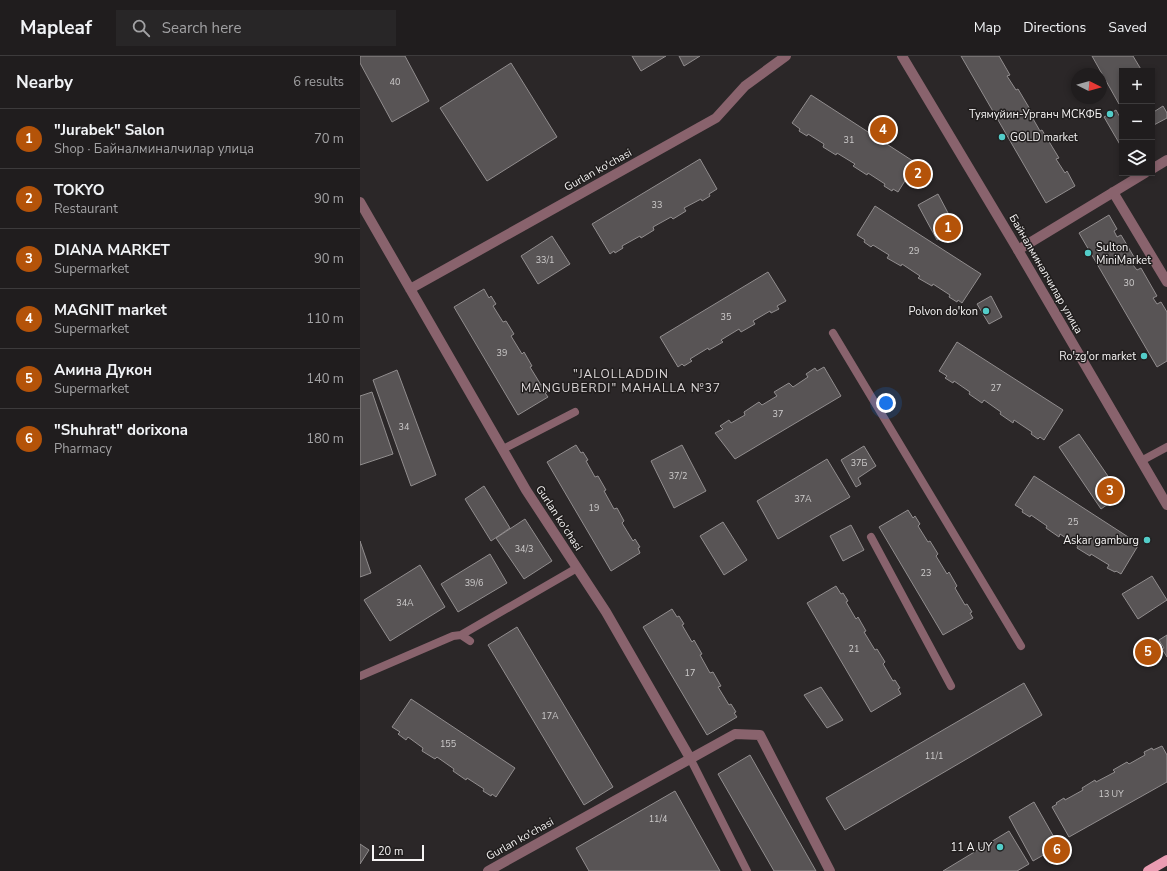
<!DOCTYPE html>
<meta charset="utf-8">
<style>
:root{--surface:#201d1e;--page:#282627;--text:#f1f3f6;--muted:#a2a2a4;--line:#3d3b3c;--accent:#b45309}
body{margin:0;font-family:"Nunito Sans",sans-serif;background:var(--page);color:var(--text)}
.controls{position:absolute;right:12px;top:12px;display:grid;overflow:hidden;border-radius:0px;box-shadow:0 2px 6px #0003}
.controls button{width:36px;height:36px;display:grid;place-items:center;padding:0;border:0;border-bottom:1px solid var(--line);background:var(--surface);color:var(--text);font:20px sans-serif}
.compass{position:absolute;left:711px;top:12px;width:36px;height:36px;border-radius:50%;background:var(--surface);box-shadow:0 2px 6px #0003;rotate:95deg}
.scale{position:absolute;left:12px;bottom:10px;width:52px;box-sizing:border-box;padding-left:4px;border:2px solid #f6f4f4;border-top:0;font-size:11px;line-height:14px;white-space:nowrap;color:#f6f4f4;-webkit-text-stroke:3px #211e1e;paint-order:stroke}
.you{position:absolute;left:526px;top:347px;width:14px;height:14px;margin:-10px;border:3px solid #fff;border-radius:50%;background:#1a73e8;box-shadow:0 0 0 6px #1a73e833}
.badge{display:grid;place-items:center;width:26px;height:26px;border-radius:50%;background:var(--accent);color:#fff;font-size:13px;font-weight:700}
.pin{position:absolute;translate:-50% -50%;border:2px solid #fff;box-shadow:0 1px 4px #0006}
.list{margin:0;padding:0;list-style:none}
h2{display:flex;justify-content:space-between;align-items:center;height:52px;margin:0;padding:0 16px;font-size:17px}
h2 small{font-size:13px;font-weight:400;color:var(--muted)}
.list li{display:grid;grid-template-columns:26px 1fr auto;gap:12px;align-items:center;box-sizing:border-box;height:60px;padding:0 16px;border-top:1px solid var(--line)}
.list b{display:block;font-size:15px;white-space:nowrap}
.list p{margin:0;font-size:13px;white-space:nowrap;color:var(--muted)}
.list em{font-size:13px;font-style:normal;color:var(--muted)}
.icon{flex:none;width:22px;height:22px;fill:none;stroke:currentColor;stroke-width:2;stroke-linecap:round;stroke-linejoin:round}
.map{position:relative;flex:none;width:807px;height:815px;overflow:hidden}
header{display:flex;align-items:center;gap:24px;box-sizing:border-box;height:56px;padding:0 20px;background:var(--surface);border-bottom:1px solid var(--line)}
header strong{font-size:19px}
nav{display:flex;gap:22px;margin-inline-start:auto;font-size:14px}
.search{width:280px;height:36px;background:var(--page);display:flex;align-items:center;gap:10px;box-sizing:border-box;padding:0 14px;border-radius:0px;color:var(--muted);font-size:15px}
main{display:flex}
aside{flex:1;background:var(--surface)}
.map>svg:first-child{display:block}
.building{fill:#585455;stroke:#918d8e}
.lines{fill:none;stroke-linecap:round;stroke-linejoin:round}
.service{stroke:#89636d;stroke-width:8}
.minor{stroke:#89636d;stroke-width:10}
.tertiary{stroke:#89636d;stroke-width:10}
.primary{stroke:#eb9cb2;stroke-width:10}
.poi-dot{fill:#53cdc9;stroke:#211e1e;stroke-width:1.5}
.labels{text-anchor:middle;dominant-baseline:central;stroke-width:3;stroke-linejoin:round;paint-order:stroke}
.number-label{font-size:9px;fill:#cecccc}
.poi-label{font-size:11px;fill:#f6f4f4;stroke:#211e1e;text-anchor:end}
.street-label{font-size:11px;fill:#f6f4f4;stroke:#211e1e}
.neighbourhood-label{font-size:12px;letter-spacing:1px;fill:#ded9da;stroke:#211e1e}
</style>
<header>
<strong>Mapleaf</strong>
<div class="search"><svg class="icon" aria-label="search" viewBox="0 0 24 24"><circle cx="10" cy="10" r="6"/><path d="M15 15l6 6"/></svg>Search here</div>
<nav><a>Map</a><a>Directions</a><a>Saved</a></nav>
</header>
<main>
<aside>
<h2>Nearby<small>6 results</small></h2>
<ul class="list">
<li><span class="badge">1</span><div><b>&quot;Jurabek&quot; Salon</b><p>Shop · Байналминалчилар улица</p></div><em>70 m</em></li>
<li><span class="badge">2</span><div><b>TOKYO</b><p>Restaurant</p></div><em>90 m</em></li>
<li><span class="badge">3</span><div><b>DIANA MARKET</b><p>Supermarket</p></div><em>90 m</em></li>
<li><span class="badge">4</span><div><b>MAGNIT market</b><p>Supermarket</p></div><em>110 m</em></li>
<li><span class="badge">5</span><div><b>Амина Дукон</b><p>Supermarket</p></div><em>140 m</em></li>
<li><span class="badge">6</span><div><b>&quot;Shuhrat&quot; dorixona</b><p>Pharmacy</p></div><em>180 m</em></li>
</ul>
</aside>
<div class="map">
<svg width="807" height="815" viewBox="0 0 807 815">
<rect width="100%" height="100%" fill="#2b2728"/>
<path class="building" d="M0,0H45L69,45L32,66L0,7Z
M272,0H306L281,15Z
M319,0H340L324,10Z
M601,0H639L650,19L647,20L656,34L658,33L674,60L672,61L680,75L682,74L699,102L696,103L705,117L707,115L715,130L686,147Z
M732,0H773L782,15H762V46L759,48Z
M151,7L197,81L127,125L80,52Z
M451,39L556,107L538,136L533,133L532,135L524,130L525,128L508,117L507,119L493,110L495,108L477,97L476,99L463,91L464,88L448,78L447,80L439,75L440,73L432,67Z
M803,50L807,57V62L792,70V57Z
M756,54L762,65V92L744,61Z
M340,103L357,133L349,138L350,140L342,145L341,143L324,152L326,155L313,163L311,161L293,171L294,174L281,182L280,180L262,190L263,192L255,197L254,195L250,198L232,168Z
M578,138L597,174L577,184L558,149Z
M515,150L621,218L602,247L598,244L597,246L589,241L590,239L573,228L572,230L558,222L560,220L542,208L541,210L527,202L529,199L513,189L511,191L504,186L505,184L497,179Z
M749,159L757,173L754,175L757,181L761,179L777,206L773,209L777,214L781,212L797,240L793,242L797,248L801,246L807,256V305L797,311L719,177Z
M192,180L210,208L178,228L161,200Z
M408,216L426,245L417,250L419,253L411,257L410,255L393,265L395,268L381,276L379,273L361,284L363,286L349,294L348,292L330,303L332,305L324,310L322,308L318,311L300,281Z
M124,233L129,242L131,240L136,248L133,250L143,266L146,265L154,278L151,280L162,298L164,296L172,310L170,311L181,329L183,328L187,336L185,337L188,341L158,359L94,251Z
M631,240L642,261L629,268L617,248Z
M597,286L703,354L684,384L680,381L678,383L671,378L672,376L654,364L653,367L640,358L641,356L624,344L622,347L609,338L610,336L594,325L593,327L585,322L587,320L579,315Z
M464,311L481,340L375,403L355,377L363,373L360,370L369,364L371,367L385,359L384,356L399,346L402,349L417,340L414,336L429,327L433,331L448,321L446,318L455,312L457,315Z
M37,314L76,419L51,430L13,324Z
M12,336L33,398L0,409V340Z
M719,378L761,439L741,453L699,391Z
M216,389L221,397L223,396L228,404L226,405L235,421L238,420L246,434L244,435L254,453L257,452L264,465L262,467L273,485L275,483L280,491L278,492L280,497L251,515L187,406Z
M322,389L346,435L314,452L291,405Z
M504,390L516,410L498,422L501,428L496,431L481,404Z
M467,403L490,441L418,483L397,445Z
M674,420L779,488L761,518L756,515L755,516L747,512L749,509L731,498L730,500L717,492L718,490L700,478L699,481L686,472L687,470L671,459L670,461L662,456L663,454L655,449Z
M124,430L150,472L131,485L105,443Z
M548,454L553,462L555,460L560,468L558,470L568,486L570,485L578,498L576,500L587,518L589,516L597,530L595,532L605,549L607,548L612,556L610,557L613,562L583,579L519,471Z
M165,463L192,505L164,523L136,482Z
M363,466L387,504L364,519L340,480Z
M491,469L504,494L483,505L470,480Z
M0,485L11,517L0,521Z
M130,498L147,527L98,556L81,528Z
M60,509L85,551L30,585L4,544Z
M792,520L807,544L778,563L762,538Z
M476,530L481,538L483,537L488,545L486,546L496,563L498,561L506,575L504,576L515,594L517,593L525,606L523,608L533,625L535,624L540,632L538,633L541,638L511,656L447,547Z
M312,553L317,561L319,560L324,568L322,569L332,586L334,584L342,598L340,599L350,617L353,616L361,630L358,631L369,649L371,648L376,656L374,657L377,661L347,679L283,571Z
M157,571L253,731L224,749L128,589Z
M807,579V601L802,593L804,592L799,584Z
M664,627L682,659L485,774L466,742Z
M461,631L483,664L467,672L444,639Z
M51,643L155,712L136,741L132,738L131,740L123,735L124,733L107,722L106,724L93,715L94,713L77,701L75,703L62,695L63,692L48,681L46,684L38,678L40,676L32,671Z
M802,690L807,699V726L709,781L692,751L697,748L696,747L704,742L705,744L723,734L722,732L735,724L736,726L755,716L753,714L767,706L769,708L785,699L784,696L792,692L793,694Z
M390,699L456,815H414L358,718Z
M315,735L360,815H229L216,792Z
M674,746L699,790L673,805L649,761Z
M649,775L669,808L657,815H583Z
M0,788L9,794L0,808Z"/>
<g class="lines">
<path class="service" d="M473,277L661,590
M143,393L215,356
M781,405L807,391
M511,481L591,630
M101,579L217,512
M0,620L93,580L101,579L110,585
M330,702L387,815"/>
<path class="minor" d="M792,113L807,104
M753,136L807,226
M0,146L166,434L246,556L330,702
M658,194L785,117
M50,233L356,62L385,30L426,0
M128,815L375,678L400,679L470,815"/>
<path class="tertiary" d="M542,0L658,194L807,449"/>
<path class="primary" d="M788,815L807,804"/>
</g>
<g class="poi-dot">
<circle cx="750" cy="58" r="4"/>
<circle cx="642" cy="81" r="4"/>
<circle cx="728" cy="197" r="4"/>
<circle cx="626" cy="255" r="4"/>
<circle cx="784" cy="300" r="4"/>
<circle cx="787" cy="484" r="4"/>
<circle cx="640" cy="791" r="4"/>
</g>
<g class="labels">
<g class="number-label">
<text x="35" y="26">40</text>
<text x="489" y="84">31</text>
<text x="297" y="149">33</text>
<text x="554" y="195">29</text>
<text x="185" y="204">33/1</text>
<text x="769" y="227">30</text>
<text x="366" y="261">35</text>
<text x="142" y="297">39</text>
<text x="636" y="332">27</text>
<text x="418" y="358">37</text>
<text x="44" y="371">34</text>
<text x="499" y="407">37Б</text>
<text x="318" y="420">37/2</text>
<text x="443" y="443">37А</text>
<text x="234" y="452">19</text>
<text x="713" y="466">25</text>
<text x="164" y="493">34/3</text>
<text x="566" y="517">23</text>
<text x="114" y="527">39/6</text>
<text x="45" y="547">34A</text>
<text x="494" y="593">21</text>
<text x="330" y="617">17</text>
<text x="190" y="660">17A</text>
<text x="88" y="688">155</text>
<text x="574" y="700">11/1</text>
<text x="751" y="738">13 UY</text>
<text x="298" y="763">11/4</text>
</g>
<g class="poi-label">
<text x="742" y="58">Туямуйин-Урганч МСКФБ</text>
<text x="650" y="81" text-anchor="start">GOLD market</text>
<text x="736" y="191" text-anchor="start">Sulton<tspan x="736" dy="13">MiniMarket</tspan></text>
<text x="618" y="255">Polvon do'kon</text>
<text x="776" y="300">Ro'zg'or market</text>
<text x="779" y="484">Askar gamburg</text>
<text x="632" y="791">11 A UY</text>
</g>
<g class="street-label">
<text transform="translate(238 114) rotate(-29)">Gurlan ko'chasi</text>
<text transform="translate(686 218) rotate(60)">Байналминалчилар улица</text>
<text transform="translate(199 462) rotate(57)">Gurlan ko'chasi</text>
<text transform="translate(160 783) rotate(-29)">Gurlan ko'chasi</text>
</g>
<g class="neighbourhood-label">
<text x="261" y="318">"JALOLLADDIN<tspan x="261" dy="14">MANGUBERDI" MAHALLA №37</tspan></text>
</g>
</g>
</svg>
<div class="controls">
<button>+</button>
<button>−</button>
<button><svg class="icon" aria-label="layers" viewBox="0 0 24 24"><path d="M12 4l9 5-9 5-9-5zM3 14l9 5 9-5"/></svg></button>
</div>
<svg class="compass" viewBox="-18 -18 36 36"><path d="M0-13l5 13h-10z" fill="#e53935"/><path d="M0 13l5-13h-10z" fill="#a2a2a4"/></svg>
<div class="scale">20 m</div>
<div class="you"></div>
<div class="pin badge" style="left:588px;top:172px">1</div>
<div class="pin badge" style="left:558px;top:118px">2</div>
<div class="pin badge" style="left:750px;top:435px">3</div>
<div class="pin badge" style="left:523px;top:74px">4</div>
<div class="pin badge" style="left:788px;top:596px">5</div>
<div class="pin badge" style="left:697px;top:794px">6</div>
</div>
</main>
